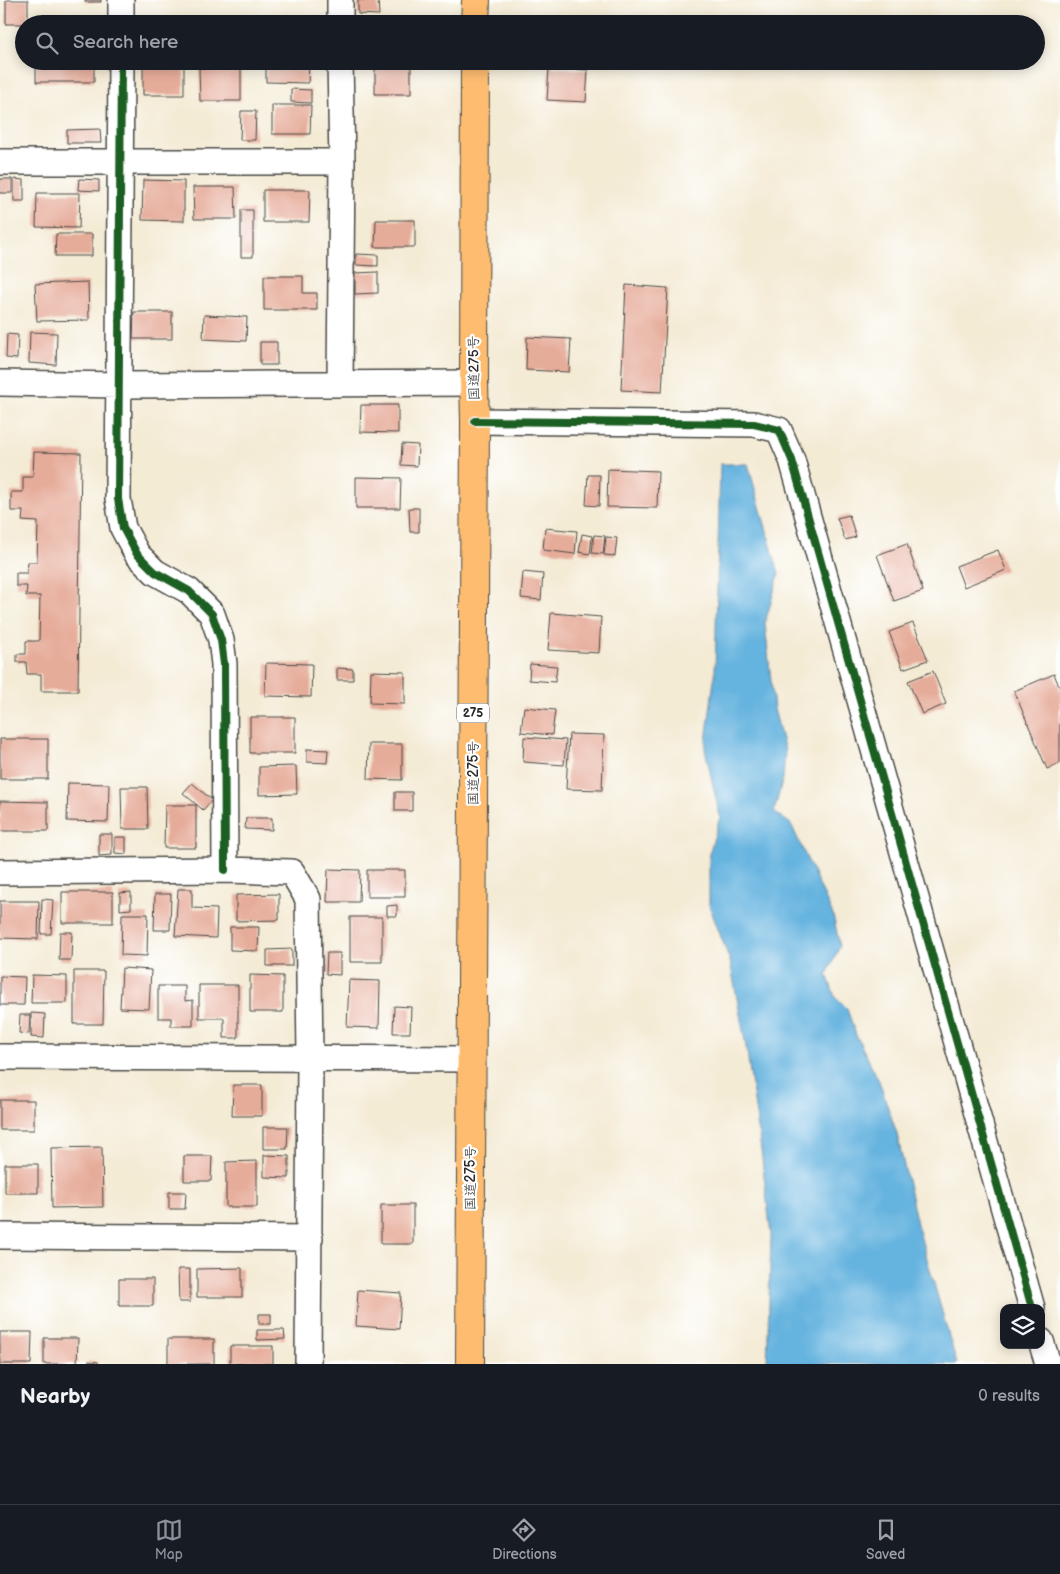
<!DOCTYPE html>
<meta charset="utf-8">
<style>
:root{--surface:#171b24;--page:#242831;--text:#f1f3f6;--muted:#9ea1a6;--line:#363941;--accent:#8c9099}
body{margin:0;font-family:"Balsamiq Sans","Klee One",sans-serif;background:var(--page);color:var(--text)}
.controls{position:absolute;right:15px;bottom:15px;display:grid;overflow:hidden;border-radius:10px;box-shadow:0 2px 12px #0003}
.controls button{width:45px;height:45px;display:grid;place-items:center;padding:0;border:0;border-bottom:1px solid var(--line);background:var(--surface);color:var(--text);font:25px sans-serif}
.list{margin:0;padding:0;list-style:none}
h2{display:flex;justify-content:space-between;align-items:center;height:65px;margin:0;padding:0 20px;font-size:21px}
h2 small{font-size:16px;font-weight:400;color:var(--muted)}
.icon{flex:none;width:28px;height:28px;fill:none;stroke:currentColor;stroke-width:2;stroke-linecap:round;stroke-linejoin:round}
.map{position:relative;flex:none;width:1060px;height:1364px;overflow:hidden}
.search{position:absolute;background:var(--surface);box-shadow:0 2px 12px #0003;left:15px;right:15px;top:15px;height:55px;display:flex;align-items:center;gap:12px;box-sizing:border-box;padding:0 18px;border-radius:28px;color:var(--muted);font-size:19px}
.sheet{height:140px;background:var(--surface)}
nav{display:flex;justify-content:space-around;align-items:center;box-sizing:border-box;height:70px;border-top:1px solid var(--line);background:var(--surface);font-size:14px;color:var(--muted)}
nav a{display:grid;justify-items:center;gap:2px}
nav .on{color:var(--accent)}
.map>svg:first-child{display:block}
.water{fill:#65b3df;stroke:#486f85}
.building{fill:#e6ac9a}
.lines{fill:none;stroke-linecap:round;stroke-linejoin:round}
.minor-casing{stroke:#494844;stroke-width:28}
.trunk-casing{stroke:#494844;stroke-width:30}
.minor{stroke:#fff;stroke-width:25}
.trunk{stroke:#fdbc70;stroke-width:28}
.cycleway-casing{stroke:#fff;stroke-width:11}
.cycleway{stroke:#1b5e20;stroke-width:8}
.labels{text-anchor:middle;dominant-baseline:central;stroke-width:4.5;stroke-linejoin:round;paint-order:stroke}
.shield{fill:#fff;stroke:#6b6b6b;stroke-width:1}
.shield-label{font-size:12px;font-weight:bold;fill:#2b2b2b}
.street-label{font-size:14px;fill:#2b2b2b;stroke:#fff}
</style>
<div class="map">
<svg width="1060" height="1364" viewBox="0 0 1060 1364">
<rect width="100%" height="100%" fill="#fff"/>
<filter id="ink" filterUnits="userSpaceOnUse"><feTurbulence type="fractalNoise" baseFrequency=".02" numOctaves="2"/><feDisplacementMap in="SourceGraphic" scale="10" xChannelSelector="R" yChannelSelector="G"/><feConvolveMatrix kernelMatrix="1 2 1 2 8 2 1 2 1" color-interpolation-filters="sRGB"/></filter>
<filter id="wash" filterUnits="userSpaceOnUse"><feTurbulence type="fractalNoise" baseFrequency=".0096" numOctaves="4" result="noise"/><feDisplacementMap in="SourceGraphic" scale="20" xChannelSelector="R" yChannelSelector="G"/><feGaussianBlur stdDeviation="1.12" result="paint"/><feColorMatrix in="noise" values="0 0 0 0 0 0 0 0 0 0 0 0 0 0 0 0 0 1.4 0 .05"/><feComposite in="paint" operator="in"/></filter>
<g filter="url(#wash)">
<rect width="100%" height="100%" fill="#f4ebd5"/>
<path class="water" d="M720,464H748L779,574L765,623L774,709L785,751L783,778L774,812L791,824L833,915L840,946L827,974L835,997L847,1009L856,1035L879,1081L897,1134L917,1224L957,1364H767L771,1236L761,1150L747,1052L730,961L709,905V854L720,817L705,749L715,672Z"/>
<g id="blocks">
<path class="building" d="M6,0H28V24H6Z
M85,0H101V2H85Z
M358,0H378L379,15L358,14Z
M36,61H94V82H36Z
M266,61H309L308,83L266,82Z
M375,61H411V94H375Z
M143,65H184V95H143Z
M241,67V101H200L199,68Z
M549,67L588,70L586,102L547,100Z
M291,89L311,90V103L291,102Z
M272,105H311L310,134H272Z
M241,111H256L255,140H240Z
M100,129L101,143H67V130Z
M0,179H12V193H0Z
M14,179L24,180V201H14Z
M79,179L99,180V191L78,190Z
M143,180L184,181V221L142,220Z
M193,187H235L236,219H194Z
M263,190H310L309,222H263Z
M37,193H80L79,228L36,227Z
M241,210H253V257H241Z
M376,220H415V247H375Z
M56,234H92V256H55Z
M356,254L378,255V266L356,265Z
M378,272V293L355,294V273Z
M264,276H303V293H317V310H264Z
M88,282L89,320L37,321L35,284Z
M626,285L668,288L662,392L621,390Z
M134,312H172V339H133Z
M204,315L247,317L246,341L203,339Z
M30,332L57,333L56,365L29,363Z
M7,334L18,335L17,359L6,358Z
M527,337L571,339L569,372L526,370Z
M260,342H277V365H260Z
M361,405H398V433L360,432Z
M402,444L418,445L417,466L401,465Z
M34,452L81,453L78,691H41V674H27L26,662H17V654H26V641H39L40,596H26L27,586H16V573H27L28,562H37L38,522L22,521L23,511H11V492H23V477H33Z
M608,469L658,471L657,508L607,507Z
M588,475H600L599,506L586,505Z
M356,477L401,478L400,508H356Z
M409,508H419V532H410Z
M849,515L856,537L845,540L837,518Z
M545,528L577,531L575,554L543,550Z
M582,534L592,536L590,554L579,552Z
M594,535L605,536L603,554L592,553Z
M606,537L617,538L615,556L604,555Z
M907,544L923,591L894,601L877,555Z
M998,550L1006,570L964,587L956,566Z
M523,572L543,574L541,600L521,598Z
M551,613L601,617L599,653L548,650Z
M913,623L928,660L903,669L889,632Z
M266,663L312,664L311,697L265,696Z
M530,664L557,666L555,682L529,680Z
M337,668L353,669V680H337Z
M371,671L405,672V704L370,703Z
M933,671L946,704L922,714L908,681Z
M1054,674L1060,688V763L1047,769L1014,691Z
M524,707L555,710L552,735L521,732Z
M250,717H295V753H250Z
M569,734L604,735L602,790L566,789Z
M524,737L566,740L564,765L523,762Z
M0,739H48V779H0Z
M369,744H402V780L368,779Z
M307,749L328,750L327,763L307,762Z
M296,766L297,794L259,795V767Z
M68,783L109,784L108,822L67,821Z
M192,783L212,800L203,810L183,793Z
M121,787H147L148,829H122Z
M395,792H412V811H395Z
M0,801L48,802V831H0Z
M165,805H196V848H164Z
M246,818H272V830L245,829Z
M99,834H112V855L99,856Z
M115,837H126V854L115,853Z
M328,869L360,870L359,902H327Z
M367,870H405V897H367Z
M178,889H192V908L217,909L216,938L175,936Z
M62,892H113V923H62Z
M131,892V909L120,910V893Z
M155,894H171L170,930H154Z
M279,894V920L236,921V895Z
M42,899L53,900L51,934H41Z
M0,901H39L38,939L0,938Z
M397,905V916H387V906Z
M122,914H148L147,956L121,955Z
M350,917H382V962H350Z
M230,927H259L258,951L230,950Z
M60,932H72L71,960H59Z
M292,949V966H267V950Z
M327,953H340V975L326,974Z
M122,968L151,970L149,1009L120,1008Z
M74,971H104L103,1024H74Z
M32,975L67,976V1003H31Z
M250,975L283,976V1012H250Z
M0,976L25,977L24,1005H0Z
M349,980L380,981L379,1028L347,1027Z
M199,985H238V1038H224V1018H199Z
M158,986H185V1001L193,1000V1026H171V1018H158Z
M394,1006L411,1007L410,1033H393Z
M31,1013L45,1014L44,1038L31,1037Z
M20,1015H30L29,1034L19,1033Z
M233,1085H262V1116H232Z
M0,1100H34V1130H0Z
M263,1127H288L287,1149H263Z
M102,1147L103,1207L52,1208L51,1148Z
M264,1155L289,1156V1178L264,1177Z
M184,1156H212L211,1181H184Z
M257,1161V1207H226V1162Z
M5,1164H38V1193H5Z
M169,1192H186L185,1209H169Z
M381,1205H413V1244H381Z
M242,1268V1297H197V1269Z
M178,1269H190V1302H179Z
M119,1279H153V1306H119Z
M358,1290L401,1293L399,1329L356,1326Z
M259,1314H271V1324H259Z
M257,1330H284L285,1339L257,1340Z
M0,1332H32L31,1364H0Z
M44,1338H78L77,1364H44Z
M168,1339H214V1364H168Z
M230,1346H273V1364H230Z
M88,1361L98,1362V1364H88Z"/>
</g>
</g>
<g filter="url(#ink)">
<use href="#blocks" fill-opacity="0" stroke="#494844" stroke-width="1"/>
<g class="lines">
<defs>
<path id="minor" d="M121,0V24
M340,0V24
M121,61L118,499L123,528L137,554L155,572L189,591L212,614L221,640L224,664L225,870
M0,162H342
M0,383L120,385L474,383
M340,384L342,162L340,61
M475,421L754,424L779,430L792,460L1032,1308
M0,872L225,870L292,872L308,899L310,1057L308,1364
M0,1057L470,1059
M0,1236L310,1238
M1041,1341L1048,1364"/>
<path id="trunk" d="M475,24L476,0
M470,1364L475,421L474,383L475,61"/>
</defs>
<use href="#minor" class="minor-casing"/>
<use href="#trunk" class="trunk-casing"/>
<use href="#minor" class="minor"/>
<use href="#trunk" class="trunk"/>
<defs>
<path id="cycleway" d="M121,61L118,499L123,528L137,554L155,572L189,591L212,614L221,640L224,664L225,870
M475,421L754,424L779,430L792,460L1032,1308"/>
</defs>
<use href="#cycleway" class="cycleway-casing"/>
<use href="#cycleway" class="cycleway"/>
</g>
</g>
<g class="labels">
<rect class="shield" x="457" y="703.5" width="32" height="19" rx="4"/>
<g class="shield-label">
<text x="473" y="713">275</text>
</g>
<g class="street-label">
<text transform="translate(474 368) rotate(-91)">国道275号</text>
<text transform="translate(473 773) rotate(-90)">国道275号</text>
<text transform="translate(470 1178) rotate(-90)">国道275号</text>
</g>
</g>
</svg>
<div class="controls">
<button><svg class="icon" aria-label="layers" viewBox="0 0 24 24"><path d="M12 4l9 5-9 5-9-5zM3 14l9 5 9-5"/></svg></button>
</div>
<div class="search"><svg class="icon" aria-label="search" viewBox="0 0 24 24"><circle cx="10" cy="10" r="6"/><path d="M15 15l6 6"/></svg>Search here</div>
</div>
<section class="sheet">
<h2>Nearby<small>0 results</small></h2>
<ul class="list">
</ul>
</section>
<nav>
<a class="on"><svg class="icon" aria-label="map" viewBox="0 0 24 24"><path d="M3 6l6-2 6 2 6-2v14l-6 2-6-2-6 2zM9 4v14M15 6v14"/></svg>Map</a>
<a><svg class="icon" aria-label="directions" viewBox="0 0 24 24"><path d="M12 3l9 9-9 9-9-9zM9 14v-3h6M13 9l2 2-2 2"/></svg>Directions</a>
<a><svg class="icon" aria-label="saved" viewBox="0 0 24 24"><path d="M7 4h10v16l-5-4-5 4z"/></svg>Saved</a>
</nav>
